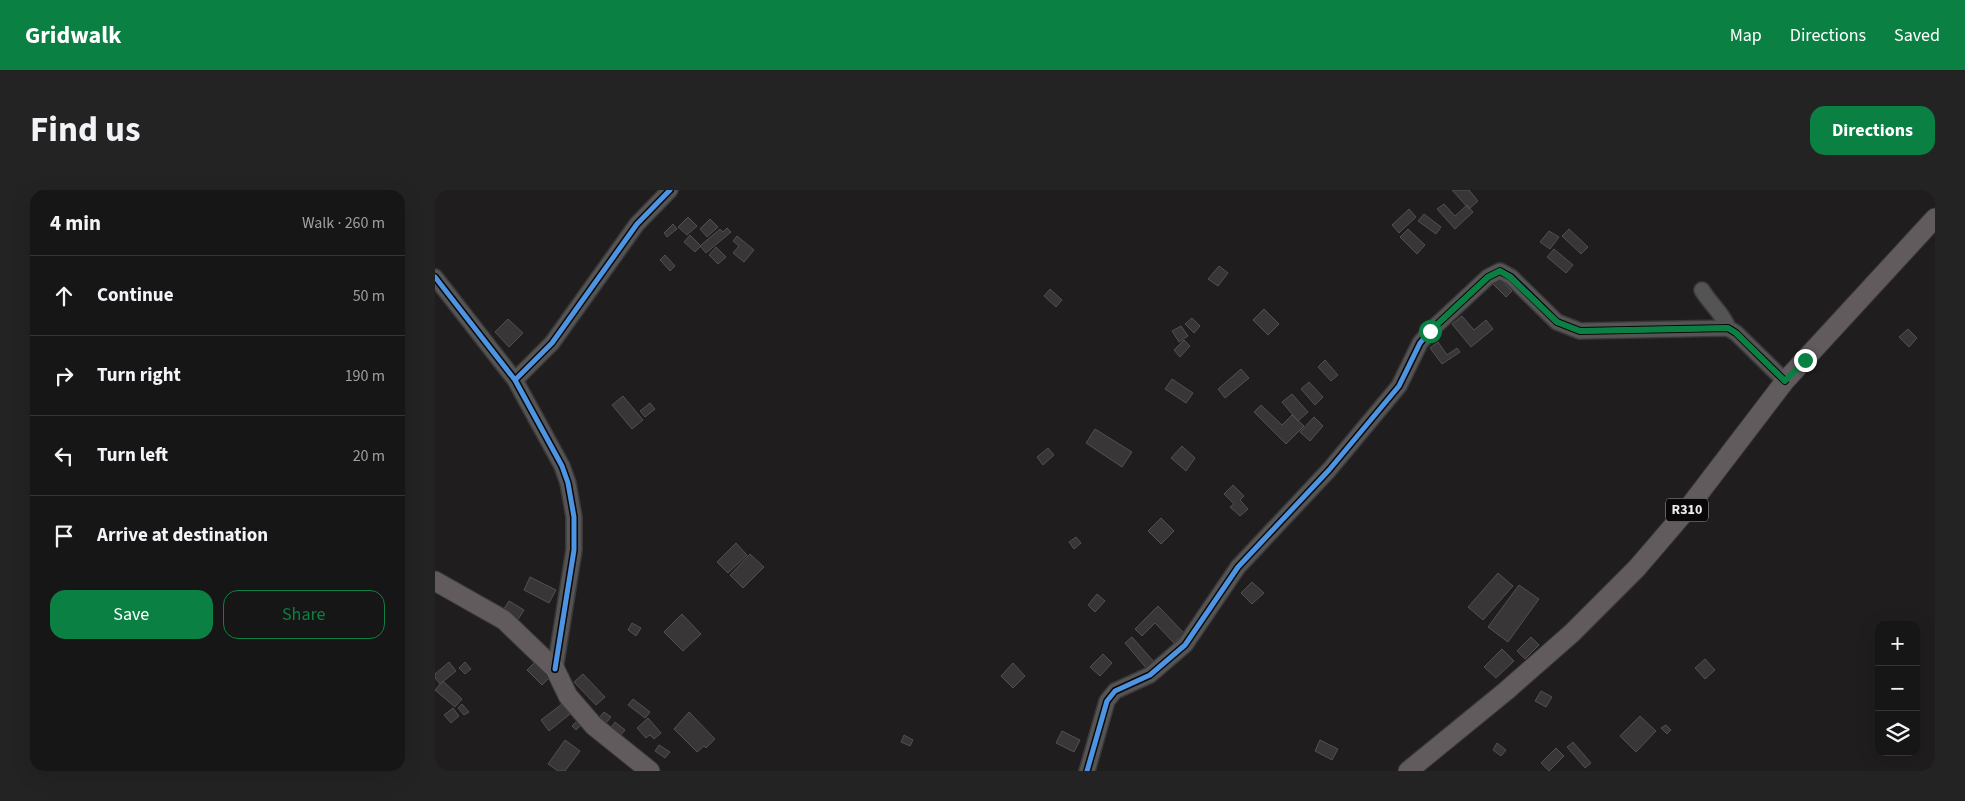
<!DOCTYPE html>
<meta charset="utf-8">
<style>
:root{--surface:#171616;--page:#242323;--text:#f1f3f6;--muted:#9e9fa1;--line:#363535;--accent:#0b8043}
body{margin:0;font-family:"Source Sans 3",sans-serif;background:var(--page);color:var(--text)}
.controls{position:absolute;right:15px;bottom:15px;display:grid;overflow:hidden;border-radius:10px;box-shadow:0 5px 20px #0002}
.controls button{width:45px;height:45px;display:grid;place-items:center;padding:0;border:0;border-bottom:1px solid var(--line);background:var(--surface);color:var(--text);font:25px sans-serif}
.stop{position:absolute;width:15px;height:15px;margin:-11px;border:4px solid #0b8043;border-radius:50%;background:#fff}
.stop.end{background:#0b8043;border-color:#fff;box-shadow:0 1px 5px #0008}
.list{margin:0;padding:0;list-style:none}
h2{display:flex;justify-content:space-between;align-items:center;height:65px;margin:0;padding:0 20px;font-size:21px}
h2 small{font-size:16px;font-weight:400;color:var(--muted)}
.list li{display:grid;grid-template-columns:32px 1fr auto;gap:15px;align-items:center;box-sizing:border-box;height:80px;padding:0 20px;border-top:1px solid var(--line)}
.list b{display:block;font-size:19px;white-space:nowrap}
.list em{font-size:16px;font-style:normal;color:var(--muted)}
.actions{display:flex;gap:10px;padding:15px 20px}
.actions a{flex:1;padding:11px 0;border:1px solid var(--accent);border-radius:15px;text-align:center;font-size:18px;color:var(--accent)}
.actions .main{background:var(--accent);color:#fff}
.icon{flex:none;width:28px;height:28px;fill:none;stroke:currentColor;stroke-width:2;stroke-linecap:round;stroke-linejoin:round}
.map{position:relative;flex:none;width:1500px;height:581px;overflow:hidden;border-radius:15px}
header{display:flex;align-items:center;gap:30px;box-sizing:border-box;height:70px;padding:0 25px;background:var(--accent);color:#fff}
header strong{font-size:24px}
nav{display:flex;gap:28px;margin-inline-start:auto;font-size:18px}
.intro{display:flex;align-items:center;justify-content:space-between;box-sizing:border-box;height:120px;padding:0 30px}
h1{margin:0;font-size:35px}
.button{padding:12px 22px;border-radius:15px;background:var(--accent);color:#fff;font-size:18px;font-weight:700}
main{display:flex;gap:30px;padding:0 30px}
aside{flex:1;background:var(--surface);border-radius:15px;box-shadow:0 5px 20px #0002}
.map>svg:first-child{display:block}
.building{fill:#383637;stroke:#525051}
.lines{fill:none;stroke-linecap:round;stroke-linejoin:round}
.minor-casing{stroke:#3b3839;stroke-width:18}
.major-casing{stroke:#3b3839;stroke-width:21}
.minor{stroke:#555454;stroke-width:15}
.major{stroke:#625b5e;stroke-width:19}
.cycleway-casing{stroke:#090708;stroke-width:8}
.cycleway{stroke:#4d94e3;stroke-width:5}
.route{stroke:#0b8043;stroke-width:6}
.labels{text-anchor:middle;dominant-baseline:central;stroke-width:4.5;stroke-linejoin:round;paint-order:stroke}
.shield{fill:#090708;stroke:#aaa7a8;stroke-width:1}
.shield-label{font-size:14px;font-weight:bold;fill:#efeced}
</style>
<header>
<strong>Gridwalk</strong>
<nav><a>Map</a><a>Directions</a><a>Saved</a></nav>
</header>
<div class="intro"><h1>Find us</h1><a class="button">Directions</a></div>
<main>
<aside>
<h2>4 min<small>Walk · 260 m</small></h2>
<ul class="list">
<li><svg class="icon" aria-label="ahead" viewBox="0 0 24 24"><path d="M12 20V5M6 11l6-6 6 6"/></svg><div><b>Continue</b></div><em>50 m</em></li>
<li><svg class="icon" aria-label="right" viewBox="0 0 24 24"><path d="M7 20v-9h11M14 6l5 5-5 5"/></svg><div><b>Turn right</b></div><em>190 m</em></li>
<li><svg class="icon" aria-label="left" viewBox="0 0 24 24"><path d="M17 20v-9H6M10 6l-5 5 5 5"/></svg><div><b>Turn left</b></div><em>20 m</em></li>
<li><svg class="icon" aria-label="arrive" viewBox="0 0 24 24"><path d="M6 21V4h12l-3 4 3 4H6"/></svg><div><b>Arrive at destination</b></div></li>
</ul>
<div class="actions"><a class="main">Save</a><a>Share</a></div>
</aside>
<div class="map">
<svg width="1500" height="581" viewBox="0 0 1500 581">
<rect width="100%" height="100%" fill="#1f1d1e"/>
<path class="building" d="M1017,0H1034L1043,11L1034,19Z
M1009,14L1020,26L1032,15L1038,22L1020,39L1002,19Z
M974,19L981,27L964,43L957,35Z
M989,24L1006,37L1001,44L983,31Z
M253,27L262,36L252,45L243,37Z
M275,29L283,37L272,47L265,39Z
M238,34L242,39L232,47L229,43Z
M292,38L296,42L271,63L265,56L285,39L288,42Z
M973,39L990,55L982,64L965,47Z
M1134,39L1153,57L1146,64L1127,46Z
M1114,41L1124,47L1115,59L1105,52Z
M255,45L266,56L260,62L249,52Z
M302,46L319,60L309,72L298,63L304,56L298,51Z
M281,57L291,67L283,74L274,65Z
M1119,59L1138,75L1131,83L1112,67Z
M230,65L240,76L235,81L225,70Z
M784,76L793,83L783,96L773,89Z
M1064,88L1077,101L1071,107L1058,94Z
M615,99L627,110L621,117L609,106Z
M829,119L844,134L833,145L818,130Z
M1027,126L1039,140L1051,130L1058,139L1036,157L1017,134Z
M757,128L765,136L759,143L750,134Z
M73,129L88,143L74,157L60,142Z
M746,136L753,146L744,152L737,141Z
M1473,139L1482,148L1474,157L1464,147Z
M749,150L755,156L745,167L739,160Z
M1003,152L1012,165L1022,158L1025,162L1007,174L995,158Z
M890,170L903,185L896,191L883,177Z
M806,179L814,188L790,208L783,199Z
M737,189L758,203L751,213L730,199Z
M874,192L888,207L880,215L866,199Z
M857,204L873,222L863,231L847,212Z
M188,206L208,230L197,239L177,215Z
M215,213L220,219L210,227L205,221Z
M826,215L847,235L857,225L869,236L851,254L819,222Z
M879,227L888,236L875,251L865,242Z
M660,239L697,262L687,277L651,253Z
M747,256L760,268L751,281L736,268Z
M613,258L619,265L608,275L602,267Z
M798,295L809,306L805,310L813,319L805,326L795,317L799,314L789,304Z
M726,328L739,341L726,354L713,341Z
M641,347L646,353L639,359L634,352Z
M301,353L312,365L293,383L282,372Z
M315,364L329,377L308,398L295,385Z
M1063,383L1078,396L1048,430L1033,417Z
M95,387L121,400L114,413L89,400Z
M817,392L829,403L817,414L806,403Z
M1084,395L1104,409L1073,452L1053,437Z
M662,404L670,411L660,422L653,415Z
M74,411L89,420L80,434L65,425Z
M723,416L749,443L739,453L720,433L707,446L700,439Z
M247,424L266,444L248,461L229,442Z
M197,433L206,438L201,446L193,440Z
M697,447L720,473L712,479L690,453Z
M1096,447L1104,455L1090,469L1082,461Z
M1067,459L1079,471L1061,488L1049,477Z
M668,464L677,473L665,486L655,477Z
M103,469L118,484L107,495L92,480Z
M1270,469L1280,480L1270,489L1260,478Z
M14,472L21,481L5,494L0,488V484Z
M30,472L36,479L30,484L24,478Z
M578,473L590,486L578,498L566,486Z
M148,484L170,507L161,515L139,492Z
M8,491L27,509L20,517L0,500Z
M1106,501L1117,507L1111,517L1100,511Z
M198,509L215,522L210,528L193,515Z
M27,514L34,522L29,525L23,518Z
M127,514L135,524L114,541L106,530Z
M18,518L24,526L16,533L9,525Z
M169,522L176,527L171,533L164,528Z
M254,522L280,549L271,558L269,556L262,562L239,539Z
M1205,526L1221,541L1201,562L1185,546Z
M213,528L226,543L219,549L215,545L211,548L202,538Z
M143,530L147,534L141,540L137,536Z
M180,532L190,540L185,546L175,539Z
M1231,535L1236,540L1232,544L1226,538Z
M627,541L645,550L639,562L621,553Z
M469,545L478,550L475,556L466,552Z
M130,550L145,561L130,581H123L113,574Z
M885,550L903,559L897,570L880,561Z
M1138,552L1156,573L1150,578L1132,557Z
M1062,553L1071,560L1066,566L1058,560Z
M224,555L235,562L230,568L220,561Z
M1121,558L1129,566L1114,581L1106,573Z"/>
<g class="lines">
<defs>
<path id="minor" d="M0,87L80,190L127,276L133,293L139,327V360L120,479
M1267,100C1275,114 1288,123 1293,138
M80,190L117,153L202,34L235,0
M652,581L672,511L680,501L715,485L750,455L803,377L894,280L964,196L985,153L995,141L1053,87L1065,81L1076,87L1122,132L1145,141L1293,138L1301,143L1350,191"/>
<path id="major" d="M0,391L69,430L120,479L133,506L159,536L215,581
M973,581L1071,501L1137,443L1202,378L1250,322L1350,191L1500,28"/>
</defs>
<use href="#minor" class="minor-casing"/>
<use href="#major" class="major-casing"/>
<use href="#minor" class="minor"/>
<use href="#major" class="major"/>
<defs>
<path id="cycleway" d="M0,87L80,190L127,276L133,293L139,327V360L120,479
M80,190L117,153L202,34L235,0
M652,581L672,511L680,501L715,485L750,455L803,377L894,280L964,196L985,153L995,141L1053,87L1065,81L1076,87L1122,132L1145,141L1293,138L1301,143L1350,191"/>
</defs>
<use href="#cycleway" class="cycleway-casing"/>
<use href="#cycleway" class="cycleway"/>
</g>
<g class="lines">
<path class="route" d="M995,141L1053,87L1065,81L1076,88L1122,132L1145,141L1293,138L1301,143L1350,191L1370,170"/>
</g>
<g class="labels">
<rect class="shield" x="1231" y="308.5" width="42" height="23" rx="4"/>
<g class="shield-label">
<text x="1252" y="320">R310</text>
</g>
</g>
</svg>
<div class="controls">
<button>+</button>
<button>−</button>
<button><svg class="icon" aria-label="layers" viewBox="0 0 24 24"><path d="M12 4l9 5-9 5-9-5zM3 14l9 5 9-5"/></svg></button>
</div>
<div class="stop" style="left:995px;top:141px"></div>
<div class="stop end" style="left:1370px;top:170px"></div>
</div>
</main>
